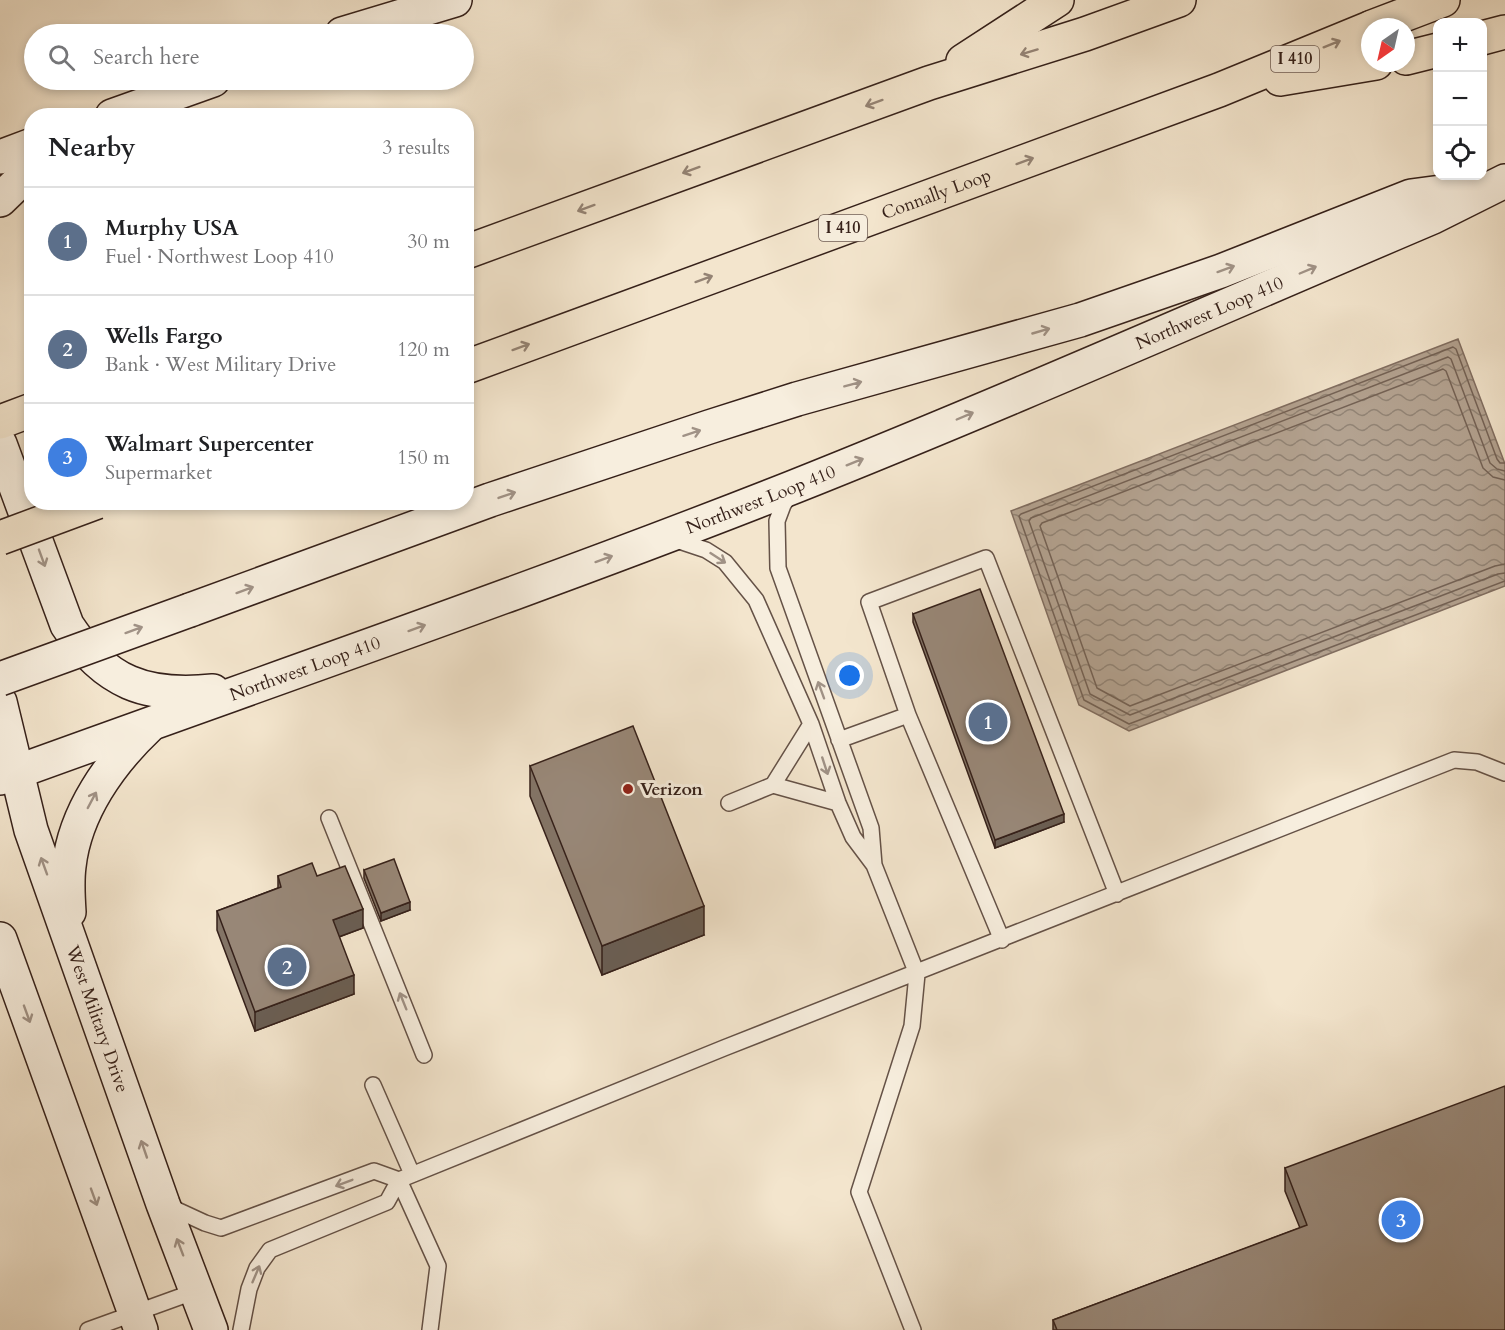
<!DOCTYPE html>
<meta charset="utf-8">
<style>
:root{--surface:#fff;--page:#f6f6f6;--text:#202124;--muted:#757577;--line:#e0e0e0;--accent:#b45309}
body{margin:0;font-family:Cardo,serif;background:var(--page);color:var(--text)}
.controls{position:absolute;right:18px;top:18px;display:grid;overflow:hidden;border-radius:12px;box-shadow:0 3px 9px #0003}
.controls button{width:54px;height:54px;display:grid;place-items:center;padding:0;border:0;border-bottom:2px solid var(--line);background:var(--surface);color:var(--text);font:30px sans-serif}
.compass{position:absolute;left:1361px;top:18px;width:54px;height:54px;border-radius:50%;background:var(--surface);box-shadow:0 3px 9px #0003;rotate:214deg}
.you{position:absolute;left:850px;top:676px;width:21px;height:21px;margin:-15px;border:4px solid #fff;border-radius:50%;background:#1a73e8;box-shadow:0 0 0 9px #1a73e833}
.badge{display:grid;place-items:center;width:39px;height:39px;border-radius:50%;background:var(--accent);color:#fff;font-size:20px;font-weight:700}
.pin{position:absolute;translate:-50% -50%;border:3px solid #fff;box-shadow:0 2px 6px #0006}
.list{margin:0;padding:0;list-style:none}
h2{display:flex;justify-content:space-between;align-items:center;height:78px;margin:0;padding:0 24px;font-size:26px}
h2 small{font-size:20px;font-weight:400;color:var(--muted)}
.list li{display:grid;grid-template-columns:39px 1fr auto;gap:18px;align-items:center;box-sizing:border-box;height:108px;padding:0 24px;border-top:2px solid var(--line)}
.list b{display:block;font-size:22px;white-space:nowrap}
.list p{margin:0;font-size:20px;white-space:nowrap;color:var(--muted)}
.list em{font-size:20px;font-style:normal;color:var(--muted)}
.icon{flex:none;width:33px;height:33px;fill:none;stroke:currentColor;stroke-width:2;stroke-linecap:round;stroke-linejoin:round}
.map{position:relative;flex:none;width:1505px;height:1330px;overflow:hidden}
.search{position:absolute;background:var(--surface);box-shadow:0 3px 9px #0003;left:24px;top:24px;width:450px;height:66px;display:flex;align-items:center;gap:15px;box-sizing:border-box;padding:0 21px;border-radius:33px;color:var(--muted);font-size:22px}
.panel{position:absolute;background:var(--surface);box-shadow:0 3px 9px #0003;left:24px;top:108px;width:450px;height:402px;border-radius:24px}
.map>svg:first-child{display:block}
.water{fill:url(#water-waves);stroke:#816e61;stroke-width:1.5}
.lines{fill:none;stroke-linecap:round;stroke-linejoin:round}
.shore{stroke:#746255;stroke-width:1.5}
.service-casing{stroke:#655247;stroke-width:18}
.secondary-casing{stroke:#36211a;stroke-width:36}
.motorway-casing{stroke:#36211a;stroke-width:36}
.service{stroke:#f7eede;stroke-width:15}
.secondary{stroke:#f7eede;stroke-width:33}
.motorway{stroke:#f3e5cd;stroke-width:33}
.secondary-bridge-casing{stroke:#36211a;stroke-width:36;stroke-linecap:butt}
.motorway-bridge-casing{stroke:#36211a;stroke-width:36;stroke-linecap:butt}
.secondary-bridge{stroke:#f7eede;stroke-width:33}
.motorway-bridge{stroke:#f3e5cd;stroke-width:33}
.wall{fill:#837466;stroke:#36211a;stroke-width:1.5}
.shaded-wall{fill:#6a5e53;stroke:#36211a;stroke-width:1.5}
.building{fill:#988777;stroke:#36211a;stroke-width:1.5}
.oneway{stroke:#948374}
.oneway2{stroke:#a09286}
.poi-dot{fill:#8f2418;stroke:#f7eede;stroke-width:2}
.labels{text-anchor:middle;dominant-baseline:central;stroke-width:6;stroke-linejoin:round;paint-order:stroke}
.shield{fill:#f7eede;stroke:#705e55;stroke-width:1.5}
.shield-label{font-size:16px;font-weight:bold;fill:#36211a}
.street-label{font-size:18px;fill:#36211a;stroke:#f7eede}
.poi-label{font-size:18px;font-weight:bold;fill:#36211a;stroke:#f7eede;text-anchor:start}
</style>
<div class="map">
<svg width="1505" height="1330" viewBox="0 0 1505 1330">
<defs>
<pattern id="water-waves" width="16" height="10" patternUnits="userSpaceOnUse" patternTransform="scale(1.5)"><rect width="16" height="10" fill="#b3a290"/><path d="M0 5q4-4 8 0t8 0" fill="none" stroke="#928475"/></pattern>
</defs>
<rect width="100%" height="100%" fill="#f3e5cd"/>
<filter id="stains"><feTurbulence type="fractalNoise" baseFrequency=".00333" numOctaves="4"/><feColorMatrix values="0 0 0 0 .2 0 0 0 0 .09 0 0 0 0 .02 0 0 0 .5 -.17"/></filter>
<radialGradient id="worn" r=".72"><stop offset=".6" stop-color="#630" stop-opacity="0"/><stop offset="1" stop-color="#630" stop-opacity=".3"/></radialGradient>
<path class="water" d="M1458,339L1505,464V586L1129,731L1079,705L1011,511Z"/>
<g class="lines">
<path class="shore" d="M1505,463H1500L1497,459L1456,349L1453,347L1021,514L1019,516L1084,700L1129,724L1505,581
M1505,471L1497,469L1490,463L1451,359L1448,357L1031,518L1029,521L1090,694L1130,715L1498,574L1505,573
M1505,480L1493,477L1483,468L1446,371L1443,369L1042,523L1040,526L1097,688L1130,706L1495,566L1505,564"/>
<defs>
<path id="service" d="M791,492L783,505L777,521L778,568L871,828L874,865
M673,539L706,550L725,562L756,600L811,724L838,803L853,837L874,865L917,974L912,1026L859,1192L913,1330
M908,715L869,602L986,558L1117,894
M839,740L908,715L1002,940
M773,785L838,803
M729,803L773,785L811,724
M329,818L424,1055
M373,1085L412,1174
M166,1205L205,1223L221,1228L374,1171L399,1180L438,1266L430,1330
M88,1330L196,1291
M241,1330L249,1289L257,1268L270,1250L387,1202L399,1180L724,1048L1454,760L1477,762L1505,773"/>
<g id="secondary">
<path d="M342,34L455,0"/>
<path d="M112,116L213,80"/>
<path d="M0,157L32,145"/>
<path d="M0,200L32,169"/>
<path d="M0,444L67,625C105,683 146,698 213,691"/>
<path d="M190,610L490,500L709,427L797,399L1080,320L1221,271L1411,196L1471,188"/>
<path id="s1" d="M0,702L31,830L163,1204L211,1330"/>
<path id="s2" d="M0,778C264,682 530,591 791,488C1007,402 1219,308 1433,217L1505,181"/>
<path d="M69,912C68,897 67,881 69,866C75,812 110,763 148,727"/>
<path d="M0,939L141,1330"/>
</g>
<g id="motorway">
<path d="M1372,27L1443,0"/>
<path d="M1482,38L1505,32"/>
<path d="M1406,58L1438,50"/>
<path d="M963,61L1057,0"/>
<path d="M1280,79L1376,63"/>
<path d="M466,252L929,83L1085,34L1179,0"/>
<path id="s3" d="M466,367L1219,90L1370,28"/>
<path d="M0,422L32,410"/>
</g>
</defs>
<use href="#service" class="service-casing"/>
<use href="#secondary" class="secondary-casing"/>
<use href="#motorway" class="motorway-casing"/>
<use href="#service" class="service"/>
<use href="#secondary" class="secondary"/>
<use href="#motorway" class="motorway"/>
<defs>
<path id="secondary-bridge" d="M0,679L190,610"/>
<path id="motorway-bridge" d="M0,538L97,502"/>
</defs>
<use href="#secondary-bridge" class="secondary-bridge-casing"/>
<use href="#motorway-bridge" class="motorway-bridge-casing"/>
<use href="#secondary-bridge" class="secondary-bridge"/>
<use href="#motorway-bridge" class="motorway-bridge"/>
</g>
<path class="wall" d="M913,614L1064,822L995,848L913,622Z
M530,766L704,935L602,975L530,796Z
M364,870L410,910L381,921L364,878Z
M278,876H317L363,928L339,937L354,994L255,1031L217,930V911L278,888Z
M1285,1168L1505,1330H1053V1320L1300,1228L1285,1191Z"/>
<path class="shaded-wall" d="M1064,814V822L995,848V840Z
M410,902V910L381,921V913Z
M704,906V935L602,975V946Z
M363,909V928L333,939V920Z
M354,975V994L255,1031V1012Z"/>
<path class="building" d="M980,589L1064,814L995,840L913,614Z
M633,726L704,906L602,946L530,766Z
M394,859L410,902L381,913L364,870Z
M312,863L317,876L345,866L363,909L333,920L354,975L255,1012L217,911L281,887L278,876Z
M1505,1086V1330H1057L1053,1320L1307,1225L1285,1168Z"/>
<defs><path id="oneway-shaft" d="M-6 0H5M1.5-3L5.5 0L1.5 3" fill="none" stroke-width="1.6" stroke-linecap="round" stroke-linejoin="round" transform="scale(1.5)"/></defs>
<g class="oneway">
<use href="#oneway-shaft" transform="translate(1332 44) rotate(-22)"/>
<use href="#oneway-shaft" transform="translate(1029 52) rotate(163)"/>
<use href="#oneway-shaft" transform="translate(874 103) rotate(160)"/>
<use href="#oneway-shaft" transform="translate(1025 161) rotate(-20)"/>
<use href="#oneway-shaft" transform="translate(691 170) rotate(160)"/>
<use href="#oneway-shaft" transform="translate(586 208) rotate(160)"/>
<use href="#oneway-shaft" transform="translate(704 279) rotate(-20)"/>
<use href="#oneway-shaft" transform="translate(521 347) rotate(-20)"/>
</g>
<g class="oneway2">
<use href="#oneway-shaft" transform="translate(1226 269) rotate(-20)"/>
<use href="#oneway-shaft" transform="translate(1308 270) rotate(-23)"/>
<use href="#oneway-shaft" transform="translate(1041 331) rotate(-16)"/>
<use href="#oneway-shaft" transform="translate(853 384) rotate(-15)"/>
<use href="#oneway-shaft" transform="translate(965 416) rotate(-23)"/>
<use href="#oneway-shaft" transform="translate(692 433) rotate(-18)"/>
<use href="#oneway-shaft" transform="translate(855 462) rotate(-22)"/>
<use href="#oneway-shaft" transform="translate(507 495) rotate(-19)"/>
<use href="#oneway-shaft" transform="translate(42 558) rotate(70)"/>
<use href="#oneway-shaft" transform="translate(718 558) rotate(33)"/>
<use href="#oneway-shaft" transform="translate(604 559) rotate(-20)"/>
<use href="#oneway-shaft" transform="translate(245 590) rotate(-20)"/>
<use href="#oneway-shaft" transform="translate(417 628) rotate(-20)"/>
<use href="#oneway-shaft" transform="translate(134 630) rotate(-20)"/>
<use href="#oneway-shaft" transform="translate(821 690) rotate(-110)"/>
<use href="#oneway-shaft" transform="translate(825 766) rotate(72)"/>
<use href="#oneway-shaft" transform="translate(92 800) rotate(-62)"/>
<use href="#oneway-shaft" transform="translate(44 866) rotate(-110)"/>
<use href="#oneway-shaft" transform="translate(403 1001) rotate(-112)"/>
<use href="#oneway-shaft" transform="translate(27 1014) rotate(70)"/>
<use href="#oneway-shaft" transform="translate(144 1149) rotate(-109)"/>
<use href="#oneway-shaft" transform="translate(344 1183) rotate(159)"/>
<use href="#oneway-shaft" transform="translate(94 1197) rotate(70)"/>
<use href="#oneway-shaft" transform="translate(180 1247) rotate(-111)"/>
<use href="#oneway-shaft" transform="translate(256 1274) rotate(-67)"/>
</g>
<circle class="poi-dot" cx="628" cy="789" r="6"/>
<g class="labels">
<g class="shield">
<rect x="1271" y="46" width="48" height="26" rx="4.5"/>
<rect x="819" y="215" width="48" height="26" rx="4.5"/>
</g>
<g class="shield-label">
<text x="1295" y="59">I 410</text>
<text x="843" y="228">I 410</text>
</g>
<g class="street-label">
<text stroke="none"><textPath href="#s3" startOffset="501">Connally Loop</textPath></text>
<text stroke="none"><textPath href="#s2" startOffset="1296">Northwest Loop 410</textPath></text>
<text stroke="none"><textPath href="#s2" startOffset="810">Northwest Loop 410</textPath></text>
<text stroke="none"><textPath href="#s2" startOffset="324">Northwest Loop 410</textPath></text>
<text stroke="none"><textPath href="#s1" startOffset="332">West Military Drive</textPath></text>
</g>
<g class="poi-label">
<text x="640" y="789">Verizon</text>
</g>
</g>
<rect width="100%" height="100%" filter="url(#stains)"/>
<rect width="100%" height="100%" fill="url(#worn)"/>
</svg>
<div class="controls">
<button>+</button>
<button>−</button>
<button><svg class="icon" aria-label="locate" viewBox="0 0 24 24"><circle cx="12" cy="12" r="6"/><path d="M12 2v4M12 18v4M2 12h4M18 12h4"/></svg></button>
</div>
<svg class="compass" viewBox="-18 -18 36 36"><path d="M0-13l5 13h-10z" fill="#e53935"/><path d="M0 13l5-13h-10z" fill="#757577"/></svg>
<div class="you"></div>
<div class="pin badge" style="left:988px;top:722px;background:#5c6f8a">1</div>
<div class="pin badge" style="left:287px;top:967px;background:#5c6f8a">2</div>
<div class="pin badge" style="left:1401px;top:1220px;background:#3f7fe0">3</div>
<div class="search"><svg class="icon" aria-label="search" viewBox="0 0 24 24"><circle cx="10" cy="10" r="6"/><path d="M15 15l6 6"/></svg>Search here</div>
<section class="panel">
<h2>Nearby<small>3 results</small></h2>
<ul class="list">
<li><span class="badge" style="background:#5c6f8a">1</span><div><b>Murphy USA</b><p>Fuel · Northwest Loop 410</p></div><em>30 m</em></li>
<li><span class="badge" style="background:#5c6f8a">2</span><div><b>Wells Fargo</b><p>Bank · West Military Drive</p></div><em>120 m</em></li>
<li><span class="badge" style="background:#3f7fe0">3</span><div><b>Walmart Supercenter</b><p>Supermarket</p></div><em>150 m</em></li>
</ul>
</section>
</div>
